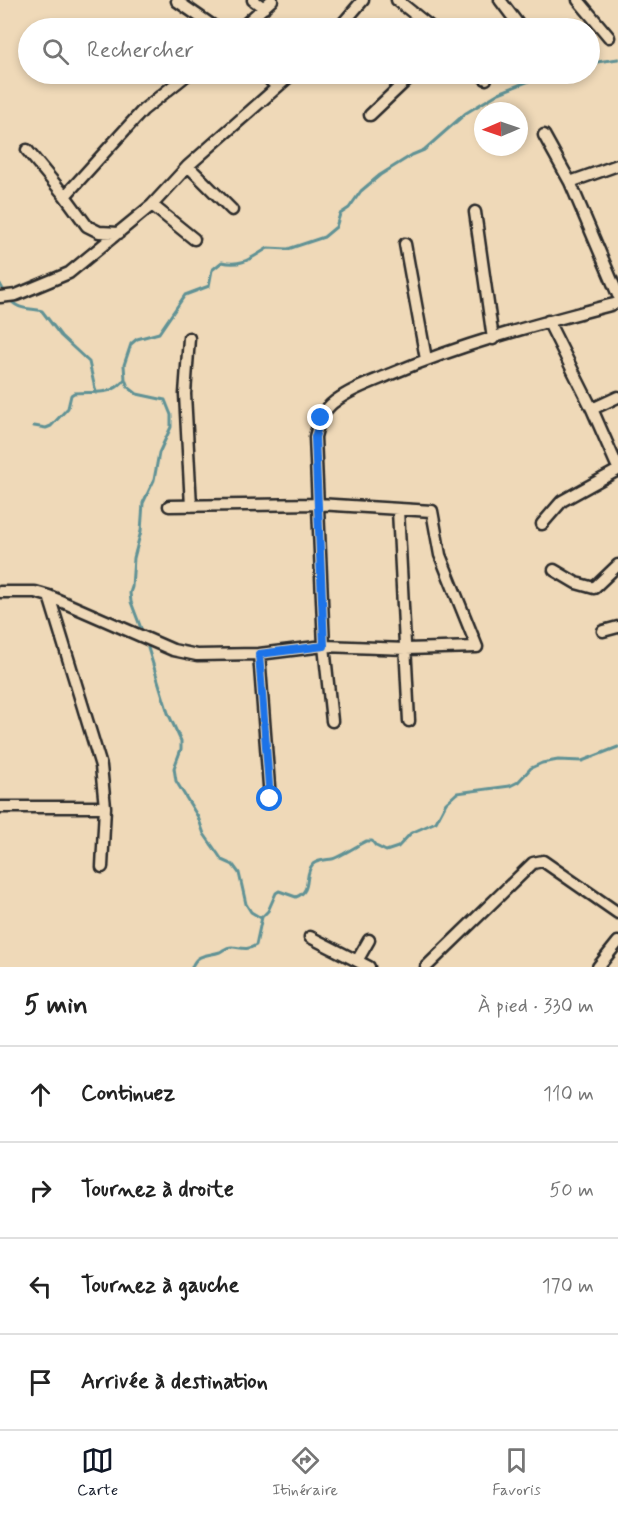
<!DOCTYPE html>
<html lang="fr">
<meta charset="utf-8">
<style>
:root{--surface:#fff;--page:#f2f2f2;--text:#222;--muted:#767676;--line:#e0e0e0;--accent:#111827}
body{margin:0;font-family:Mynerve,sans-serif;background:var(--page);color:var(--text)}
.compass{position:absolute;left:474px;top:102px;width:54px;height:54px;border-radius:50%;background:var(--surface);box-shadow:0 3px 9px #0003;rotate:268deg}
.stop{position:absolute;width:18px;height:18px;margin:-14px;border:4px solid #1a73e8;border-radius:50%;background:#fff}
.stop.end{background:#1a73e8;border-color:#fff;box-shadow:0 2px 6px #0008}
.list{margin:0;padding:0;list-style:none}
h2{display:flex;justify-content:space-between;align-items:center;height:78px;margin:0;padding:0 24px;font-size:26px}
h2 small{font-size:20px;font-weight:400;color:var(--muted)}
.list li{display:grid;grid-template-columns:39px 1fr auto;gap:18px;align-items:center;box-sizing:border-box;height:96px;padding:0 24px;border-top:2px solid var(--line)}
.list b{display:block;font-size:22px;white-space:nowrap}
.list em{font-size:20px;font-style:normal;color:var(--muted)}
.icon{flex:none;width:33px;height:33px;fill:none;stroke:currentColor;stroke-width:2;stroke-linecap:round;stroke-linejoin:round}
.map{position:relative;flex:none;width:618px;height:967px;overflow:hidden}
.search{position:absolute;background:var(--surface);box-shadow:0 3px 9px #0003;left:18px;right:18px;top:18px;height:66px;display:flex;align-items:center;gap:15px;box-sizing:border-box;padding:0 21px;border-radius:33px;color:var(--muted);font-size:22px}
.sheet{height:462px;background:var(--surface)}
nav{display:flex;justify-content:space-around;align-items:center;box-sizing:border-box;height:84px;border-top:2px solid var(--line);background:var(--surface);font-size:16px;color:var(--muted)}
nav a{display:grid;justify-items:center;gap:3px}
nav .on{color:var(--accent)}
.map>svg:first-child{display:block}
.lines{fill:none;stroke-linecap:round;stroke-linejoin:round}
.stream{stroke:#619295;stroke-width:3}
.street-casing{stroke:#2b2b2b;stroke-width:15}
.street{stroke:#efd9b8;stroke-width:10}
.route{stroke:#1a73e8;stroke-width:8}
</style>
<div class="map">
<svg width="618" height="967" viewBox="0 0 618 967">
<rect width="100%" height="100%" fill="#efd9b8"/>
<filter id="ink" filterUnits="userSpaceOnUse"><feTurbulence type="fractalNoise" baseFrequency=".0167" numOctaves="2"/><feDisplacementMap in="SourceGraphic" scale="12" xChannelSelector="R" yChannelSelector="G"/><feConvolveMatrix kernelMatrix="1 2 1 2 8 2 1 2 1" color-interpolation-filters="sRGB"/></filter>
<g filter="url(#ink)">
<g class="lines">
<path class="stream" d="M590,63L618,59
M0,284L5,293
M9,298C16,310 30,308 42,311L61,336L89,362L96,393
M34,426L46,428L51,426L68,408L71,395L74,393C93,391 112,397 125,379
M142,631L131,602L130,593L132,587L134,558L141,531L143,503L154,480L159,453L171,427V415L165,400L137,394L128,387L125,379L124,365L131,344L137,339L159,333L185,295L209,286L212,270L222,262C243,267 252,257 268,248L288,249L324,237L336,227L340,214L349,208L361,191L380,175L412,155L424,150L466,113L499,93L547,74
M148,648L168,713L181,741V749L174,768L176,781L198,817L204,834L218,854L222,860L233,865L239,873L246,904L251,912L261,918
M192,967C197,953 208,956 220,952C224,950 227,946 233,947C242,948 247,951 256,945L262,917L268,911L276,893L279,891L296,897C313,891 303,874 313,864C318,860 326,860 332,859C338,858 358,845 366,841H372L376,846L386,851L398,847L411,833L436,822L446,803L457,793L510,786L518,782L531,768L542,763L558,760L582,761L618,747"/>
<defs>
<path id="street" d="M253,0L264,8
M397,0L432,28
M500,0L521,28
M578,0L609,37
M177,1L216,28
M241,28L272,0
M339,28L363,0
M264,74L277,87
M480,74L486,79
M370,115L413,74
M544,135L570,182L618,295
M27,150L65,196L87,226L99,232L119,233
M188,166L232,210
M570,182L618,165
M65,196L143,110L188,74
M152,205L194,239
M475,212L493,339
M405,244L426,359
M0,297L16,295L69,273L152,205L188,166L292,74
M548,321L592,409L618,468
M189,338L185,394L191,506
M592,409L618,397
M398,510L409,721
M542,524L562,501L618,470
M554,570L576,583L594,588L618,565
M0,592H35L49,596L101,766L105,807L102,867
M49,596L173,650L197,655L259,654L324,646L406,649L477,647L440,555L432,511L318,504L169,506
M603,631L618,627
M259,654L270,799
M332,721L324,646L315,437C318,424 323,410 334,402C351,389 372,382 391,374C464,343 542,323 618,303
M0,807H105
M310,937L369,967
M357,961L369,940
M426,967L533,863L543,861L618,913
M598,967L618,942"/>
</defs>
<use href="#street" class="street-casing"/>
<use href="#street" class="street"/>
</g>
</g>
<g class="lines" filter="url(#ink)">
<path class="route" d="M270,799L259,654L324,646L315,437L321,418"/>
</g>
</svg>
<svg class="compass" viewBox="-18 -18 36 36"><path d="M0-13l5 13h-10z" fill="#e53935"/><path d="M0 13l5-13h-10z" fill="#767676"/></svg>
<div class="stop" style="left:270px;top:799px"></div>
<div class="stop end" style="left:321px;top:418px"></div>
<div class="search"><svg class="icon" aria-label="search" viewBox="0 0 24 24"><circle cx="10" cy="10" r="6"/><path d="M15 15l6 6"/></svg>Rechercher</div>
</div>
<section class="sheet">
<h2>5 min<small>À pied · 330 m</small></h2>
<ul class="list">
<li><svg class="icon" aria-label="ahead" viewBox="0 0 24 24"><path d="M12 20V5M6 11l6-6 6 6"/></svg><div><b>Continuez</b></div><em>110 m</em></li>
<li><svg class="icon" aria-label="right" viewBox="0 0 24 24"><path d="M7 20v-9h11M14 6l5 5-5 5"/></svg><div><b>Tournez à droite</b></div><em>50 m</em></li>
<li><svg class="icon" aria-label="left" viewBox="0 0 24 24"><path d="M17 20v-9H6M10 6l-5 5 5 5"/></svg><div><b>Tournez à gauche</b></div><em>170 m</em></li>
<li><svg class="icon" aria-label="arrive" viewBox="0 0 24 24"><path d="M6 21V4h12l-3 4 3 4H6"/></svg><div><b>Arrivée à destination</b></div></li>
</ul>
</section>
<nav>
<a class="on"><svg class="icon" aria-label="map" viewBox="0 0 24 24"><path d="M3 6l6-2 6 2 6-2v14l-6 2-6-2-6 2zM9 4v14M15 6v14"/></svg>Carte</a>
<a><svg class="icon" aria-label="directions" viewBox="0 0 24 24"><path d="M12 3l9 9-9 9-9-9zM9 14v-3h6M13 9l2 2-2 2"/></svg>Itinéraire</a>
<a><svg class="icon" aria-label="saved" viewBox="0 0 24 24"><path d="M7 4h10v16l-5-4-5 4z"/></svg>Favoris</a>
</nav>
